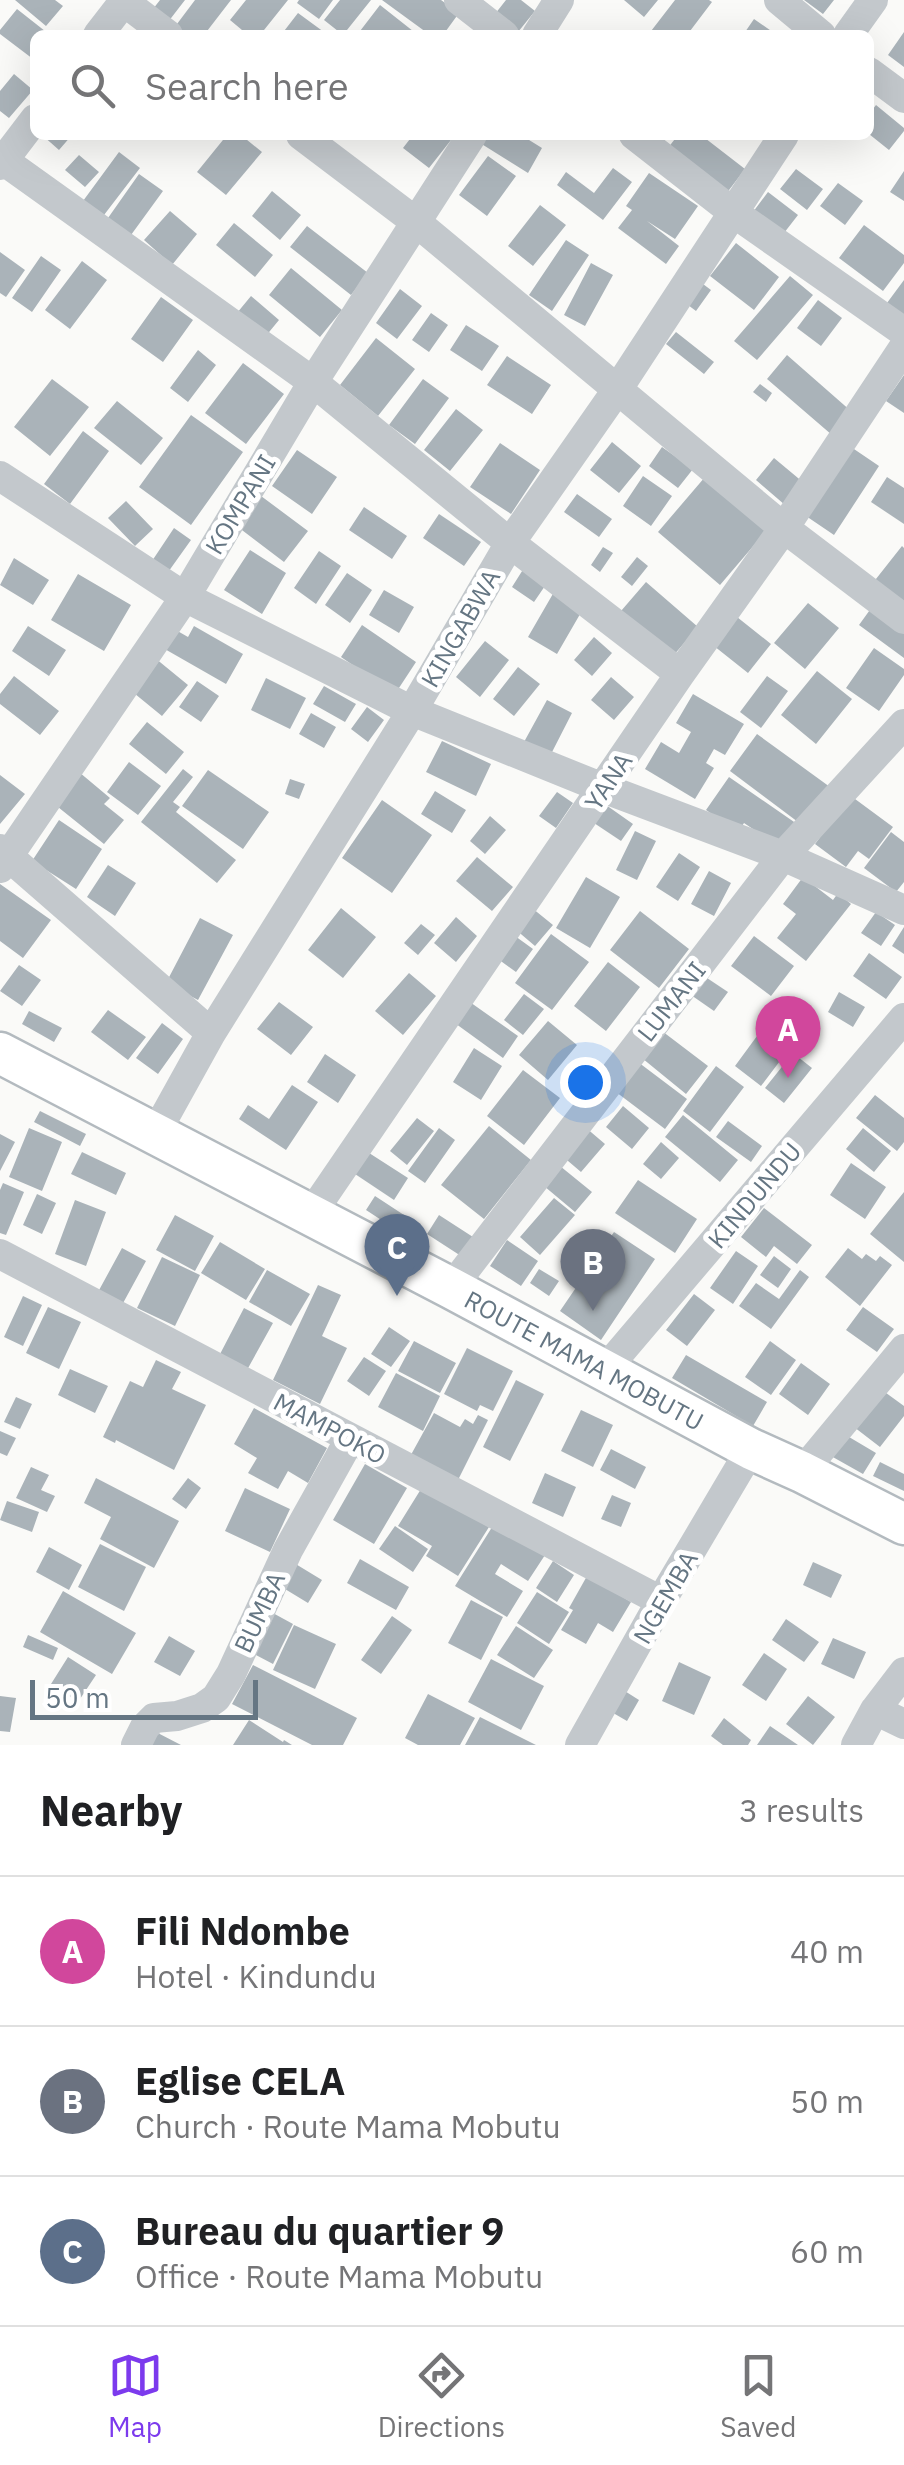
<!DOCTYPE html>
<meta charset="utf-8">
<style>
:root{--surface:#fff;--page:#f2f2f2;--text:#202124;--muted:#757577;--line:#e0e0e0;--accent:#7c3aed}
body{margin:0;font-family:"IBM Plex Sans",sans-serif;background:var(--page);color:var(--text)}
.scale{position:absolute;left:30px;bottom:25px;width:228px;box-sizing:border-box;padding-left:10px;border:5px solid #657683;border-top:0;font-size:28px;line-height:35px;white-space:nowrap;color:#657683;-webkit-text-stroke:8px #fff;paint-order:stroke}
.you{position:absolute;left:585px;top:1082px;width:35px;height:35px;margin:-25px;border:8px solid #fff;border-radius:50%;background:#1a73e8;box-shadow:0 0 0 15px #1a73e833}
.badge{display:grid;place-items:center;width:65px;height:65px;border-radius:50%;background:var(--accent);color:#fff;font-size:32px;font-weight:700}
.pin{position:absolute;translate:-50% -82px;filter:drop-shadow(0 2px 5px #0008)}
.pin::after{content:'';position:absolute;top:52px;width:35px;height:30px;background:inherit;clip-path:polygon(0 0,100% 0,50% 100%)}
.list{margin:0;padding:0;list-style:none}
h2{display:flex;justify-content:space-between;align-items:center;height:130px;margin:0;padding:0 40px;font-size:42px}
h2 small{font-size:32px;font-weight:400;color:var(--muted)}
.list li{display:grid;grid-template-columns:65px 1fr auto;gap:30px;align-items:center;box-sizing:border-box;height:150px;padding:0 40px;border-top:2px solid var(--line)}
.list b{display:block;font-size:38px;white-space:nowrap}
.list p{margin:0;font-size:32px;white-space:nowrap;color:var(--muted)}
.list em{font-size:32px;font-style:normal;color:var(--muted)}
.icon{flex:none;width:55px;height:55px;fill:none;stroke:currentColor;stroke-width:2;stroke-linecap:round;stroke-linejoin:round}
.map{position:relative;flex:none;width:904px;height:1745px;overflow:hidden}
.search{position:absolute;background:var(--surface);box-shadow:0 10px 40px #0002;left:30px;right:30px;top:30px;height:110px;display:flex;align-items:center;gap:25px;box-sizing:border-box;padding:0 35px;border-radius:15px;color:var(--muted);font-size:38px}
.sheet{height:580px;background:var(--surface)}
nav{display:flex;justify-content:space-around;align-items:center;box-sizing:border-box;height:140px;border-top:2px solid var(--line);background:var(--surface);font-size:28px;color:var(--muted)}
nav a{display:grid;justify-items:center;gap:5px}
nav .on{color:var(--accent)}
.map>svg:first-child{display:block}
.building{fill:#aab3b9}
.lines{fill:none;stroke-linecap:round;stroke-linejoin:round}
.secondary-casing{stroke:#b3babf;stroke-width:45}
.street{stroke:#c3c8cc;stroke-width:30}
.secondary{stroke:#fff;stroke-width:40}
.labels{text-anchor:middle;dominant-baseline:central;stroke-width:10;stroke-linejoin:round;paint-order:stroke}
.street-label{font-size:25px;fill:#657683;stroke:#fff}
</style>
<div class="map">
<svg width="904" height="1745" viewBox="0 0 904 1745">
<rect width="100%" height="100%" fill="#fafaf8"/>
<path class="building" d="M15,0H55L63,6L46,26Z
M160,0H185L168,22L153,9Z
M195,0H231L204,35H184L174,28Z
M246,0H288L260,35H248L230,20Z
M299,0H333L319,19L297,3Z
M340,0H371L343,35L324,20Z
M382,0H441L459,13L443,35H430Z
M506,0H521L535,11L518,32L495,14Z
M624,0H658L644,17Z
M675,0H709L712,2L687,35H648Z
M804,0H834L823,14Z
M380,5L418,35H357Z
M17,9L50,35H35V56L33,59L0,34V30Z
M298,13L328,35H281Z
M754,19L777,35H743Z
M904,32V67L888,55Z
M14,74L33,90L9,118L0,111V91Z
M876,105L904,128V131L889,150L869,134V114Z
M42,135H72L59,150Z
M227,135H241L262,152L226,195L197,172Z
M413,135H455L429,168L403,148Z
M485,135H521L542,148L528,173L480,143Z
M678,135H701L745,169L723,198L664,153Z
M119,152L140,168L104,215L83,201Z
M79,155L99,172L85,187L65,170Z
M488,156L516,176L487,216L459,195Z
M613,168L632,182L603,220L557,185L566,172L594,193Z
M796,169L823,189L807,210L780,189Z
M904,171V201L890,192Z
M649,173L698,206L675,239L647,221L679,246L666,264L618,228L632,210L626,206Z
M139,174L163,191L131,235L108,218Z
M838,183L863,201L845,225L820,206Z
M272,191L301,215L280,240L252,216Z
M768,192L798,215L777,242L747,220Z
M540,205L566,225L533,266L508,246Z
M170,211L197,234L172,265L144,240Z
M234,223L273,255L255,277L216,245Z
M864,225L904,255V263L883,291L839,258Z
M307,226L368,273L351,295L290,247Z
M566,240L589,255L552,311L529,295Z
M736,243L779,277L754,310L710,276Z
M0,252L25,270L6,297L0,293Z
M41,256L61,270L32,312L12,298Z
M82,261L107,280L70,329L45,310Z
M591,263L613,275L585,326L564,315Z
M291,268L342,310L320,337L269,295Z
M790,276L813,295L757,360L734,341Z
M904,280V322L884,307Z
M703,284L711,290L696,311L688,305Z
M400,289L422,306L397,339L376,323Z
M251,296L279,320L265,337L237,313Z
M161,297L193,320L163,362L131,339Z
M818,300L842,318L821,346L797,328Z
M431,313L448,325L429,352L412,340Z
M466,325L499,346L482,371L450,350Z
M676,332L714,362L704,374L666,344Z
M376,338L415,369L378,416L340,385Z
M198,350L216,365L188,402L170,388Z
M787,355L852,412L832,435L767,379Z
M507,356L551,385L532,414L487,385Z
M243,363L284,394L246,444L205,413Z
M904,375V413L886,401Z
M52,379L89,407L50,456L14,427Z
M423,379L449,398L415,444L389,425Z
M760,384L772,393L766,402L753,392Z
M117,401L163,438L141,465L94,428Z
M456,409L483,430L450,471L424,450Z
M191,415L243,452L191,525L139,487Z
M83,431L109,451L70,504L44,484Z
M612,442L641,466L619,493L590,470Z
M500,443L540,470L511,514L470,487Z
M662,447L693,469L678,488L649,466Z
M851,447L879,466L834,535L806,516Z
M297,450L337,477L312,514L272,486Z
M774,458L804,483L785,505L756,480Z
M643,476L672,496L651,526L623,506Z
M705,477L767,530L720,585L658,532Z
M887,477L904,488V524L871,502Z
M257,493L308,531L284,562L234,524Z
M577,494L612,519L599,537L564,512Z
M126,501L153,529L135,546L108,518Z
M364,507L407,536L392,559L349,530Z
M439,514L481,542L464,566L423,538Z
M174,528L191,540L166,575L150,564Z
M902,546L904,548V609L872,584Z
M603,547L613,553L600,572L591,565Z
M250,550L286,573L262,614L224,590Z
M319,551L341,566L316,604L294,588Z
M637,557L648,566L632,586L621,577Z
M14,558L49,580L33,605L0,585Z
M524,568L547,583L534,602L512,587Z
M347,573L372,590L350,623L325,605Z
M78,574L131,605L104,651L51,620Z
M646,582L698,627L673,656L621,611Z
M384,590L414,607L399,633L369,615Z
M554,592L583,609L557,654L528,637Z
M808,603L839,628L805,669L774,643Z
M872,607L904,630V658L859,625Z
M737,617L771,644L748,673L714,646Z
M362,625L416,662L395,694L341,657Z
M28,626L66,650L49,676L12,651Z
M194,626L243,654L226,684L163,648L174,629L188,637Z
M594,637L612,653L592,676L574,660Z
M485,641L509,660L480,697L456,677Z
M874,648L904,669V675L879,711L846,688Z
M155,658L188,685L162,716L129,689Z
M518,667L540,684L514,716L493,699Z
M817,671L852,699L816,744L781,715Z
M14,676L59,711L40,735L0,704V694Z
M767,676L788,691L761,728L740,712Z
M611,677L634,697L614,720L591,700Z
M266,678L306,698L290,729L251,710Z
M197,681L219,696L201,722L179,707Z
M324,686L356,704L345,722L313,704Z
M693,694L744,724L725,755L714,749L706,763L714,768L695,799L645,769L661,742L679,753L691,732L676,723Z
M547,700L572,713L550,756L524,742Z
M367,707L384,720L368,742L351,729Z
M311,713L336,727L324,748L299,734Z
M147,722L184,752L166,774L129,744Z
M757,734L830,787L802,825L730,771Z
M442,741L491,764L476,796L426,772Z
M129,762L161,786L138,815L107,792Z
M183,769L193,777L173,802L180,807L176,812L236,860L217,883L141,822Z
M208,770L269,812L243,849L182,806Z
M79,772L110,798L104,804L124,820L104,844L53,803Z
M0,775L25,794L0,824Z
M729,777L797,824L781,848L744,823L738,832L706,810Z
M290,779L305,784L299,799L285,794Z
M435,791L466,810L452,833L421,814Z
M557,792L573,803L556,828L539,816Z
M851,796L893,827L869,859L858,851L846,867L815,844Z
M382,800L432,835L392,893L342,858Z
M606,805L633,824L621,841L594,823Z
M490,816L506,830L485,854L470,841Z
M59,820L102,849L76,889L32,861Z
M635,831L656,841L637,880L616,870Z
M891,832L904,842V882L896,892L864,868Z
M679,853L700,867L678,901L656,887Z
M477,857L513,887L492,911L456,881Z
M108,865L136,883L115,916L87,897Z
M709,871L731,883L714,916L691,904Z
M586,877L620,897L590,948L556,928Z
M803,877L833,900L838,893L851,904L806,961L777,938L796,914L783,904Z
M0,884L51,920L23,958L0,941Z
M341,908L376,937L343,978L308,950Z
M532,908L553,925L535,946L515,929Z
M640,911L689,949L659,988L610,950Z
M876,912L895,925L881,946L861,933Z
M456,917L477,936L456,962L434,943Z
M200,918L233,935L198,1000L166,983Z
M421,924L435,935L418,955L404,943Z
M904,927V954L892,946Z
M551,934L589,962L552,1010L515,983Z
M515,936L533,949L516,972L498,959Z
M754,936L794,966L771,996L731,966Z
M869,953L902,977L886,999L853,976Z
M608,962L640,987L606,1031L574,1006Z
M19,965L41,980L22,1006L0,991Z
M409,973L436,996L403,1035L375,1011Z
M704,976L728,992L714,1011L691,995Z
M839,992L865,1007L853,1027L828,1012Z
M524,994L544,1009L523,1035L504,1020Z
M467,1000L518,1036L503,1058L452,1021Z
M279,1002L313,1027L291,1055L257,1029Z
M108,1010L146,1037L128,1060L91,1032Z
M29,1011L62,1028L54,1042L22,1024Z
M548,1021L577,1045L548,1080L519,1055Z
M768,1021L795,1041L761,1086L735,1066Z
M162,1023L183,1039L158,1074L136,1058Z
M658,1028L708,1066L686,1094L637,1054Z
M474,1048L502,1066L481,1100L453,1082Z
M793,1053L812,1068L784,1103L765,1088Z
M325,1054L356,1075L338,1103L307,1082Z
M634,1059L687,1099L665,1129L612,1089Z
M716,1066L744,1087L710,1132L683,1111Z
M523,1070L560,1098L524,1145L487,1116Z
M292,1085L318,1102L286,1150L239,1119L248,1105L269,1119Z
M875,1095L904,1118V1142L897,1151L856,1118Z
M623,1106L649,1128L632,1149L606,1127Z
M40,1111L86,1134L80,1146L34,1122Z
M683,1115L738,1160L720,1182L665,1137Z
M417,1118L434,1131L407,1165L390,1151Z
M728,1121L762,1146L751,1162L716,1137Z
M489,1126L531,1160L484,1219L441,1185Z
M585,1127L605,1144L581,1172L561,1155Z
M29,1128L62,1142L42,1191L9,1177Z
M439,1128L455,1140L425,1183L408,1171Z
M863,1128L891,1151L874,1172L846,1149Z
M0,1134L15,1142L0,1171Z
M661,1142L679,1158L661,1179L643,1164Z
M366,1151L408,1178L394,1200L352,1172Z
M82,1152L126,1173L116,1195L71,1174Z
M851,1163L886,1187L865,1219L830,1195Z
M560,1166L592,1192L575,1212L544,1186Z
M638,1180L697,1219L675,1253L615,1213Z
M3,1183L24,1192L6,1235L0,1233V1190Z
M904,1192V1262L870,1234Z
M37,1194L56,1203L42,1234L23,1225Z
M375,1196L404,1215L395,1229L366,1210Z
M554,1198L575,1215L540,1255L520,1237Z
M75,1200L106,1212L86,1266L55,1254Z
M764,1208L812,1245L797,1264L774,1246L766,1257L741,1237Z
M175,1215L214,1236L195,1271L156,1250Z
M439,1215L473,1237L461,1256L427,1234Z
M614,1232L655,1259L601,1340L560,1311Z
M507,1240L538,1261L521,1286L490,1266Z
M220,1242L265,1269L246,1300L201,1273Z
M122,1248L146,1261L122,1305L98,1292Z
M848,1248L862,1259L866,1254L876,1261L880,1256L892,1265L860,1306L825,1277Z
M736,1251L758,1266L733,1304L710,1288Z
M774,1256L791,1269L778,1288L760,1275Z
M162,1257L200,1275L175,1326L137,1308Z
M539,1269L559,1281L549,1296L530,1283Z
M267,1270L310,1294L291,1326L249,1302Z
M800,1270L809,1277L771,1329L739,1306L756,1283L779,1299Z
M318,1285L341,1295L322,1336L347,1348L320,1404L273,1380Z
M694,1294L715,1310L687,1346L666,1330Z
M23,1296L42,1305L23,1346L4,1337Z
M48,1307L81,1322L59,1369L26,1353Z
M863,1307L894,1329L877,1352L846,1330Z
M244,1308L273,1323L247,1370L219,1356Z
M389,1327L410,1341L391,1367L371,1354Z
M414,1341L456,1363L440,1393L398,1371Z
M770,1341L796,1360L771,1395L745,1377Z
M467,1348L513,1371L493,1411L480,1405L477,1411L444,1394Z
M686,1355L767,1402L753,1426L672,1378Z
M364,1357L386,1371L369,1396L347,1381Z
M156,1360L181,1372L172,1389L206,1405L174,1470L116,1440L115,1443L103,1437L130,1381L143,1387Z
M801,1363L830,1384L808,1415L779,1394Z
M70,1369L108,1386L95,1413L58,1395Z
M396,1373L440,1396L423,1431L378,1407Z
M516,1380L544,1394L510,1461L483,1447Z
M882,1390L904,1406V1416L880,1447L854,1427Z
M16,1397L32,1404L20,1429L4,1422Z
M254,1408L327,1448L308,1483L288,1471L278,1489L248,1473L257,1458L234,1444Z
M581,1410L613,1425L593,1467L561,1451Z
M434,1413L460,1427L465,1419L473,1424L478,1415L488,1420L454,1488L407,1462Z
M0,1431L16,1438L7,1456L0,1453Z
M844,1434L876,1453L863,1474L831,1456Z
M611,1449L646,1467L635,1489L600,1470Z
M880,1462L904,1474V1491L873,1476Z
M365,1464L407,1488L374,1544L333,1520Z
M31,1467L49,1475L41,1490L55,1496L47,1512L16,1498Z
M545,1473L576,1487L563,1517L532,1503Z
M96,1478L179,1521L154,1568L100,1539L111,1517L84,1503Z
M188,1478L201,1488L186,1509L172,1499Z
M245,1488L290,1509L270,1552L225,1531Z
M421,1489L489,1527L458,1576L426,1556L432,1546L398,1526Z
M612,1495L631,1503L621,1527L601,1519Z
M7,1501L39,1512L32,1532L0,1520Z
M494,1524L545,1555L528,1581L501,1564L495,1574L523,1591L507,1617L455,1586Z
M395,1526L428,1549L413,1572L379,1549Z
M100,1544L146,1567L124,1611L78,1587Z
M49,1547L82,1565L69,1590L36,1572Z
M360,1559L409,1587L396,1610L347,1583Z
M553,1561L574,1575L557,1602L536,1588Z
M813,1562L842,1575L831,1598L803,1585Z
M294,1563L322,1580L308,1603L280,1586Z
M587,1576L631,1602L613,1632L598,1623L586,1644L561,1630L573,1610L569,1608Z
M63,1591L136,1633L112,1674L40,1632Z
M537,1592L569,1612L549,1644L517,1623Z
M471,1600L503,1617L481,1660L448,1643Z
M271,1612L293,1624L273,1664L250,1652Z
M392,1616L412,1630L381,1674L361,1660Z
M786,1619L819,1642L804,1662L772,1640Z
M294,1625L336,1644L315,1689L273,1670Z
M516,1626L553,1650L534,1678L497,1655Z
M28,1635L58,1648L53,1660L23,1647Z
M169,1636L195,1651L180,1676L154,1662Z
M833,1638L866,1652L854,1679L821,1664Z
M764,1653L787,1669L766,1701L742,1685Z
M68,1657L96,1675L78,1702L51,1684Z
M491,1659L544,1686L521,1730L468,1702Z
M679,1662L711,1677L694,1715L662,1701Z
M253,1665L357,1718L343,1745H312L232,1704Z
M620,1688L639,1700L627,1721L608,1710Z
M428,1694L475,1718L460,1745H418L405,1738Z
M0,1696L16,1698L10,1732L0,1731Z
M808,1696L835,1717L813,1745L786,1724Z
M480,1717L536,1745H465Z
M724,1718L751,1740L748,1745H723L711,1736Z
M249,1720L283,1742L284,1740L292,1745H233Z
M770,1726L798,1745H757Z
M152,1730L181,1745H145Z"/>
<g class="lines">
<defs>
<g id="secondary">
<path id="s1" d="M0,1053L451,1288L751,1449L802,1472L904,1524"/>
</g>
</defs>
<use href="#secondary" class="secondary-casing"/>
<path class="street" d="M122,0L168,35
M459,0L504,35
M779,0L821,35
M98,35L125,0
M537,35L559,0
M848,35L873,0
M869,72L904,98
M301,135L416,222L784,528L904,619
M634,135L734,213L904,332
M0,158L313,382L510,543L680,674
M0,165L35,119
M0,476L185,597L412,711L603,788L783,856L904,910
M0,849L211,1033
M0,868L185,597L313,382L472,135
M155,1134L211,1033L412,711L510,543L617,390L784,135
M311,1214L680,674L784,528L904,347
M0,1254L661,1601
M451,1288L783,856L904,724
M604,1371L904,1018
M802,1472L904,1349
M875,1710L904,1724
M136,1745L145,1727L154,1718L177,1716L202,1708L216,1698L231,1674L288,1550L350,1439
M580,1745L661,1601L751,1449
M856,1745L875,1710L904,1672"/>
<use href="#secondary" class="secondary"/>
</g>
<g class="labels">
<g class="street-label">
<text transform="translate(240 504) rotate(-59)">KOMPANI</text>
<text transform="translate(460 628) rotate(-60)">KINGABWA</text>
<text transform="translate(608 781) rotate(-56)">YANA</text>
<text transform="translate(671 1001) rotate(-52)">LUMANI</text>
<text transform="translate(754 1195) rotate(-50)">KINDUNDU</text>
<text stroke="none"><textPath href="#s1" startOffset="660">ROUTE MAMA MOBUTU</textPath></text>
<text transform="translate(330 1428) rotate(28)">MAMPOKO</text>
<text transform="translate(665 1597) rotate(-60)">NGEMBA</text>
<text transform="translate(259 1612) rotate(-65)">BUMBA</text>
</g>
</g>
</svg>
<div class="scale">50 m</div>
<div class="you"></div>
<div class="pin badge" style="left:788px;top:1078px;background:#d1479c">A</div>
<div class="pin badge" style="left:593px;top:1311px;background:#6b7280">B</div>
<div class="pin badge" style="left:397px;top:1296px;background:#5c6f8a">C</div>
<div class="search"><svg class="icon" aria-label="search" viewBox="0 0 24 24"><circle cx="10" cy="10" r="6"/><path d="M15 15l6 6"/></svg>Search here</div>
</div>
<section class="sheet">
<h2>Nearby<small>3 results</small></h2>
<ul class="list">
<li><span class="badge" style="background:#d1479c">A</span><div><b>Fili Ndombe</b><p>Hotel · Kindundu</p></div><em>40 m</em></li>
<li><span class="badge" style="background:#6b7280">B</span><div><b>Eglise CELA</b><p>Church · Route Mama Mobutu</p></div><em>50 m</em></li>
<li><span class="badge" style="background:#5c6f8a">C</span><div><b>Bureau du quartier 9</b><p>Office · Route Mama Mobutu</p></div><em>60 m</em></li>
</ul>
</section>
<nav>
<a class="on"><svg class="icon" aria-label="map" viewBox="0 0 24 24"><path d="M3 6l6-2 6 2 6-2v14l-6 2-6-2-6 2zM9 4v14M15 6v14"/></svg>Map</a>
<a><svg class="icon" aria-label="directions" viewBox="0 0 24 24"><path d="M12 3l9 9-9 9-9-9zM9 14v-3h6M13 9l2 2-2 2"/></svg>Directions</a>
<a><svg class="icon" aria-label="saved" viewBox="0 0 24 24"><path d="M7 4h10v16l-5-4-5 4z"/></svg>Saved</a>
</nav>
